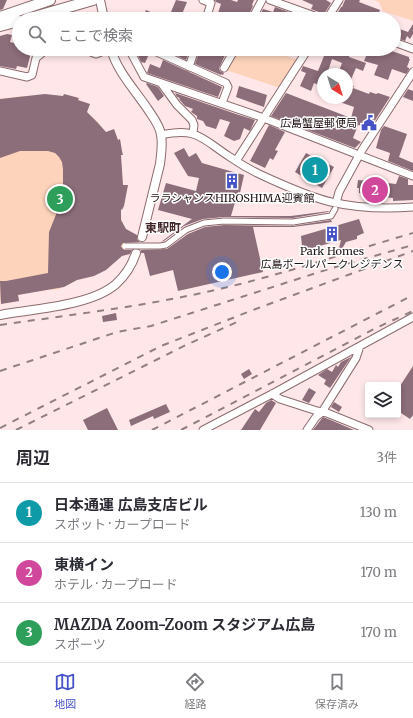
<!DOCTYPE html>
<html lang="ja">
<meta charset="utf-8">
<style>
:root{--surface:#fff;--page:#f7f7f7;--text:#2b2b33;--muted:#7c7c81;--line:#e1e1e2;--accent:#4652c7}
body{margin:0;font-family:Merriweather,"Noto Sans JP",serif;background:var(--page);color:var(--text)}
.controls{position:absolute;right:12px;bottom:12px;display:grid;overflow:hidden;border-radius:4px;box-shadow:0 2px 6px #0003}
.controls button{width:36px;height:36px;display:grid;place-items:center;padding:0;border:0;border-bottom:1px solid var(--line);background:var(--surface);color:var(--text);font:20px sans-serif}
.compass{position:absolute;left:317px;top:68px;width:36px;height:36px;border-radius:50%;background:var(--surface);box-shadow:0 2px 6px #0003;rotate:142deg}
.you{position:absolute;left:222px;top:272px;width:14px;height:14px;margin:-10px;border:3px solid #fff;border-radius:50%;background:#1a73e8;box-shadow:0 0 0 6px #1a73e833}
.badge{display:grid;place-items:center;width:26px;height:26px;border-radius:50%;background:var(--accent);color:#fff;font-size:13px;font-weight:700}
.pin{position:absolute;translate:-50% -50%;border:2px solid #fff;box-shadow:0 1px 4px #0006}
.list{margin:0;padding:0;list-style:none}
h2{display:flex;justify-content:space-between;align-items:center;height:52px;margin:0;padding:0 16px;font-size:17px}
h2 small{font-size:13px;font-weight:400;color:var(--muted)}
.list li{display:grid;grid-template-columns:26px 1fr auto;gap:12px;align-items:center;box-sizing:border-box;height:60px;padding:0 16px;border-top:1px solid var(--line)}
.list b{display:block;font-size:15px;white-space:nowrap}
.list p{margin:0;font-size:13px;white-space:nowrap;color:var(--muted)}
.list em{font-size:13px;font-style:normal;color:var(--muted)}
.icon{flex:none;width:22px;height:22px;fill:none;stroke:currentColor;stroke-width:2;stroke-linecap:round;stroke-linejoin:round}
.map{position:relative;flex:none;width:413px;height:430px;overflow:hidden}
.search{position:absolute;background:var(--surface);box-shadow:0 2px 6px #0003;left:12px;right:12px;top:12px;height:44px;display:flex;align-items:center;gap:10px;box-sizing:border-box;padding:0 14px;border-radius:22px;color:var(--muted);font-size:15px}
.sheet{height:232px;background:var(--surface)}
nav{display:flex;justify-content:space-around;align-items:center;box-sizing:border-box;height:56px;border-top:1px solid var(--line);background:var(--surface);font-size:11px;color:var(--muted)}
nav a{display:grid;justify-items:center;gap:2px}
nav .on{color:var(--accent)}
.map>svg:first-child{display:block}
.green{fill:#fdd4bb}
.building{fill:#8c6d7a}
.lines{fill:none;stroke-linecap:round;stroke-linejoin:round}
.pedestrian-casing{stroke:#8c6b6d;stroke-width:7}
.minor-casing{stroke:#8c6b6d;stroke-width:9}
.tertiary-casing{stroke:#8c6b6d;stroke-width:10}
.secondary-casing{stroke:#8c6b6d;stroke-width:12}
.pedestrian{stroke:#fff;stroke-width:5}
.minor{stroke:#fff;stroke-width:7}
.tertiary{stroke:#fff;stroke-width:8}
.secondary{stroke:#fff;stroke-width:10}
.rail{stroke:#927f81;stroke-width:2;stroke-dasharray:7 7;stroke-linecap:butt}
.pedestrian-bridge-casing{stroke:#8c6b6d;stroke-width:7;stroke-linecap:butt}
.pedestrian-bridge{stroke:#fff;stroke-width:5}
.labels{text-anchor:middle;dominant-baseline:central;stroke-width:3;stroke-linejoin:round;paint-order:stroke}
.poi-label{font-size:11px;fill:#201315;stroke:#fff}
.neighbourhood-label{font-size:12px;font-weight:bold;fill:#422629;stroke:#fff}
</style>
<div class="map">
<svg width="413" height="430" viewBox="0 0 413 430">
<rect width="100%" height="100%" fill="#ffe7e9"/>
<path class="green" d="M374,0H413V21L383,11L379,2Z
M237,49H267L298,60L280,88L226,70Z
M23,96H35L88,113L98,122L108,136L122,222L125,228L131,232L119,258L107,269L91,277L77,280L59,289L50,290V286L17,292L19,301L1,304L0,297V99Z"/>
<path class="building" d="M0,0H7L3,9L0,10Z
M176,0L187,2L180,19H168Z
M215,0H231L237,2L238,0H254L252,5L253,6L247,19H216L221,4L216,2Z
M302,0H326L331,3L324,14L311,9L313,5Z
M345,0H360L359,2L380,10L377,19H334L341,7H342Z
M275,7L308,19H258L263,9L273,12Z
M146,10L167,19H142Z
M413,24V34L410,39L407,36L405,41L394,37V27L408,32Z
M7,34L12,35L10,42L19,44V49H32L27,68L17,66L16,69L0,66V36Z
M135,49H145L149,54L145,63L141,62Z
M162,49H190L186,60Z
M200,49H228L219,68L220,71L224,73L223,75L221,74V75L195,64Z
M271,49H298L296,56L289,54V56Z
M313,49H351L349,57L366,63L363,71L356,68L349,84L354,86L353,88L369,94L370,92L376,94L378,93L390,97L372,125L367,123L366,126L358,125L353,138L361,142L355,148L271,116L286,93L351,118L354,107L331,99L347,98V74H338L342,63L332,59L327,74H323V87L314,83L311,91L300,86L306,73L301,71L303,66L318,71L324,56L312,52Z
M369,49H386L409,57V59H410L407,67L409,68V70L406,74L392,69L388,80L374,75L378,65L364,61Z
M163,60L222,87L218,97L147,73L150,64L160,68Z
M147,83L158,87L164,96L158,101L151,91L146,84Z
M239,86L267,95L264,107L236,97Z
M408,89L413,91V101L403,97Z
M175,93L236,114L255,120L250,131L244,128L240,139L234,141L224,136L230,122L220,119L216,129L206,126L203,121L197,119V116L191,112L193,109L185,106L179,99L180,98L177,97Z
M45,94L63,96L64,94L79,98L78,100L90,104L87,112L97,122L106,132L114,129L118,140L120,139L122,151L123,155H121L123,185H128L124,206L122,210L121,209V220L126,229L137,235V239L140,242L123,243L121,246L122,248L125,250H132L130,254L122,256L106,270L94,276L77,280L64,287L18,295L19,301L1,304L0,281H6L48,273L49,232L63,197V169L62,162L59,157L55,153L48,151H20L0,158V99Z
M269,125L285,132L275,150L278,151L273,160L270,158L265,168L250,161Z
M384,126L407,134L399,157L413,163V171L388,161L390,153L376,148L381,130Z
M184,148L189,157L196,153L202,163L244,175L240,193L238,192L231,216H291L329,211L328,212L293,218L224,217L203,219L184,226L164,241L161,242L192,219L158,210L166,183L196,191L199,178L188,176L174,153Z
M306,153L326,164V163L334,167L322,188L295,172Z
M399,176L408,179V185H413V200L393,201V198L382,197V195L359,193V188H357L358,180L396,184Z
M359,219L364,233L357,236V239L346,242L340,252H338L341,240L305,250L304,245L302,246L301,236Z
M331,220L332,222L293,227H253L263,272L178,291L173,270L150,276L144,253H141V250L167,249L188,234L205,227L224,225L293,226Z
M116,313L117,320L103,322L102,316Z
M351,357L330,388L324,384L326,380L318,375L327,369L332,372L336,365L338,367L341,362Z
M413,366V415L410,419L398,411V389Z
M249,369L252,374L244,379L241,374Z
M309,388L316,392L309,403L302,400Z
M271,400L276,403L260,430H241L255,409L259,412L266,403Z
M334,402L342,407L339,412L331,407Z
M166,404L170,412L154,419L153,416L131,426L129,420Z
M107,408L118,430H88L83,420Z
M323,417L333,421L354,430H313Z"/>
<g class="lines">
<defs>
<path id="pedestrian" d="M293,222L331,216L335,209"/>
<path id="minor" d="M203,0L211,3L206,19
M270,0L323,19H329
M252,19L262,0
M327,19L339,0
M394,42L413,49
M90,49L91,52L96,54L101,52
M129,49L144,77L261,117L413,176
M150,49L226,83L228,87L222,103
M189,67L195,49
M224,68L235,49
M0,71L27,77L32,75L36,58L43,52L44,49
M161,83L177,105L192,120L194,125L193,133
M161,135C198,127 202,139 230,157C243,166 256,173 270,179C290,188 310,197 331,202C357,208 386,209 413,207
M236,161L308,49
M336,203L339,192L362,150L413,72
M272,394L280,399L317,411L327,413L369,430
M203,430L272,394L413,317
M307,430L316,417L322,412L356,358L360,346"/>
<path id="tertiary" d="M100,0L104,19
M111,49C117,71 134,89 147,108C152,116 160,125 161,135C163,144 161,155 160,164L142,237
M0,315C33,309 91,306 116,284C125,276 132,265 136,253"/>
<path id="secondary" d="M0,17L50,0
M27,19L93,0
M0,26L19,21"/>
</defs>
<use href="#pedestrian" class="pedestrian-casing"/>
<use href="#minor" class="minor-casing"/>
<use href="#tertiary" class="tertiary-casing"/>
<use href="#secondary" class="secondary-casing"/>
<use href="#pedestrian" class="pedestrian"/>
<use href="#minor" class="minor"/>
<use href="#tertiary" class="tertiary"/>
<use href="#secondary" class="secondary"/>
<path class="rail" d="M0,325C69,315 139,307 206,292C276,277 344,253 413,233
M0,371L117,332L151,326L332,268L413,245
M0,428L161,346L253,310L413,251
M16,430L186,345L237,322
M152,430L413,295
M181,430L376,328L413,311"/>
<defs>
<path id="pedestrian-bridge" d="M125,246H160L166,245L186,230L204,223L224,221L293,222"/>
</defs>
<use href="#pedestrian-bridge" class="pedestrian-bridge-casing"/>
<use href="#pedestrian-bridge" class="pedestrian-bridge"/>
</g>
<defs>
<symbol id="civic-bare" viewBox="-9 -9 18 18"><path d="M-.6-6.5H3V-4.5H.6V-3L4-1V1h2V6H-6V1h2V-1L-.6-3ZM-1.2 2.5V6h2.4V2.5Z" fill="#4652c7" stroke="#fff" stroke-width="2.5" paint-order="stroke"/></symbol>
<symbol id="building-bare" viewBox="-9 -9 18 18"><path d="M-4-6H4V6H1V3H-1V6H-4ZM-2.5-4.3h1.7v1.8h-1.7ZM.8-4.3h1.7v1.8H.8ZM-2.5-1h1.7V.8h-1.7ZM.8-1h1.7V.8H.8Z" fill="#4652c7" stroke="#fff" stroke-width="2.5" paint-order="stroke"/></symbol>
</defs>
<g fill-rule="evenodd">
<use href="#civic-bare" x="358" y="112" width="22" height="22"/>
<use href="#building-bare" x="221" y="170" width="22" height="22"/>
<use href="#building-bare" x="321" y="223" width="22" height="22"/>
</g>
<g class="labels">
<g class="poi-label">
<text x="357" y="123" text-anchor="end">広島蟹屋郵便局</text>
<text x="232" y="198">ララシャンスHIROSHIMA迎賓館</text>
<text x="332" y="251">Park Homes<tspan x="332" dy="13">広島ボールパークレジデンス</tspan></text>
</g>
<g class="neighbourhood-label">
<text x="163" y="227">東駅町</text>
</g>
</g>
</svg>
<div class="controls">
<button><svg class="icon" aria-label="layers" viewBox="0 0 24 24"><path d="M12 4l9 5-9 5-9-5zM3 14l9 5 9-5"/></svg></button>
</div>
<svg class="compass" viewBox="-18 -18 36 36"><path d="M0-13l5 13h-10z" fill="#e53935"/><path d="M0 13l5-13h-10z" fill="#7c7c81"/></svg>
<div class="you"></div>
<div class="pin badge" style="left:315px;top:170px;background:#0f9aa8">1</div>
<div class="pin badge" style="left:375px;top:190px;background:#d1479c">2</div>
<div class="pin badge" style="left:60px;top:199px;background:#2e9e5b">3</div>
<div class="search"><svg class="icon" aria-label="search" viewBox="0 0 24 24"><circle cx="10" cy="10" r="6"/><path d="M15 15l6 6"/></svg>ここで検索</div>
</div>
<section class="sheet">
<h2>周辺<small>3件</small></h2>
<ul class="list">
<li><span class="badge" style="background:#0f9aa8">1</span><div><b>日本通運 広島支店ビル</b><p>スポット · カープロード</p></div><em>130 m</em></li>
<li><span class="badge" style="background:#d1479c">2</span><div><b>東横イン</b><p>ホテル · カープロード</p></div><em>170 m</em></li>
<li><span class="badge" style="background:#2e9e5b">3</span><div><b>MAZDA Zoom-Zoom スタジアム広島</b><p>スポーツ</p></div><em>170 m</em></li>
</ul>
</section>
<nav>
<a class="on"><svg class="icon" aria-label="map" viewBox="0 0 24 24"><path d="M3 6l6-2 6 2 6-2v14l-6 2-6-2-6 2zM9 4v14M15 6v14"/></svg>地図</a>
<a><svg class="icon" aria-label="directions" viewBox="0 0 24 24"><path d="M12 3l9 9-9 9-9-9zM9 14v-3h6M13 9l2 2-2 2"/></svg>経路</a>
<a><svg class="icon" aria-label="saved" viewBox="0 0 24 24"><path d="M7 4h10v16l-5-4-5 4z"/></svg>保存済み</a>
</nav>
